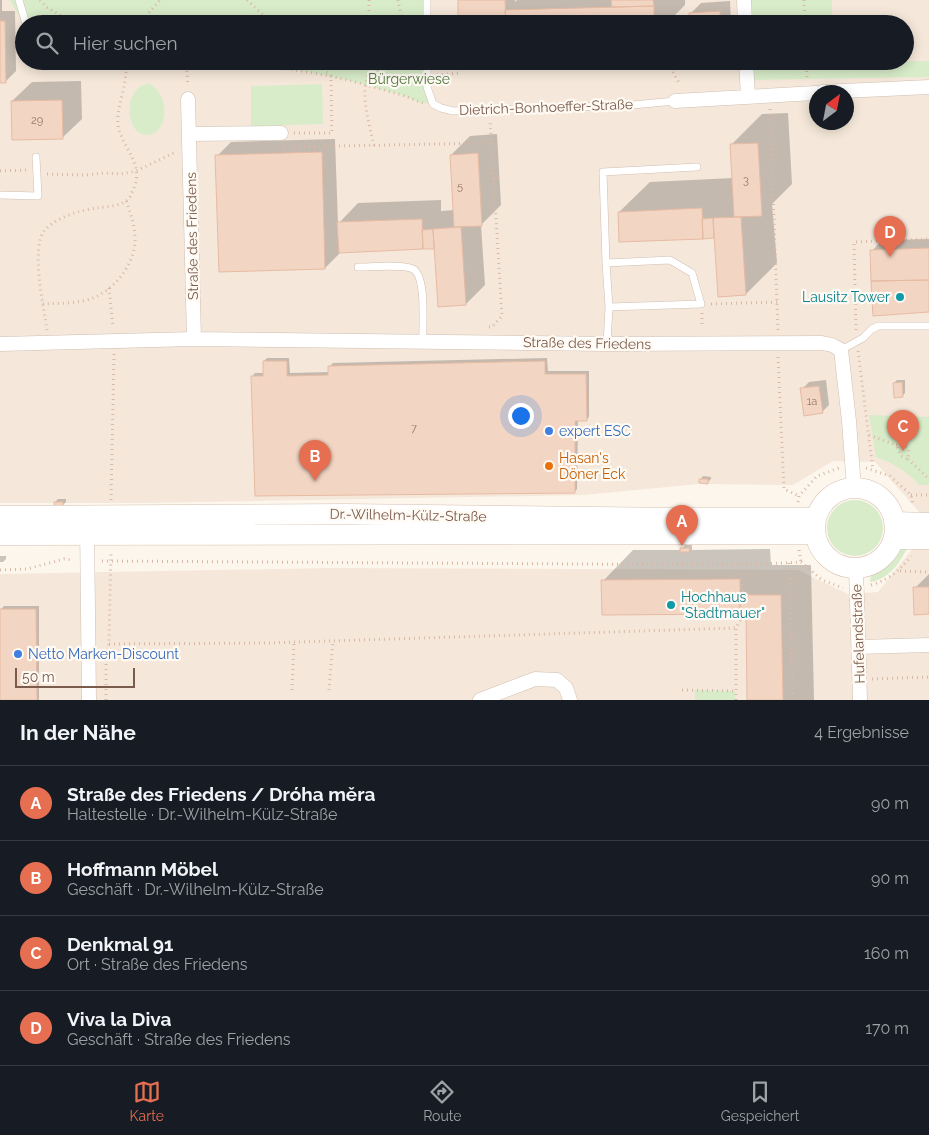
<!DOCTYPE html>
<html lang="de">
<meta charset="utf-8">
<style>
:root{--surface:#171b24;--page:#242831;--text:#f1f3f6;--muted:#9ea1a6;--line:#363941;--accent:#e76f51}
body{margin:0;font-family:Raleway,sans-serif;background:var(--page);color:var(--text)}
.compass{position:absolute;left:809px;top:85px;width:45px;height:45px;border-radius:50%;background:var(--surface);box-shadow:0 2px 12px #0003;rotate:32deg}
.scale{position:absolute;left:15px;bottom:12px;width:120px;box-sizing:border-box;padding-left:5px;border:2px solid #7a5c4d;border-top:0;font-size:14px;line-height:18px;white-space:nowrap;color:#7a5c4d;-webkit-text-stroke:4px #fffaf3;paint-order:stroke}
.you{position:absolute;left:520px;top:415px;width:18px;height:18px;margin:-12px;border:4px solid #fff;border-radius:50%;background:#1a73e8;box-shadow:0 0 0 8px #1a73e833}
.badge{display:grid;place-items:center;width:32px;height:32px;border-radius:50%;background:var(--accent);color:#fff;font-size:16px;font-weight:700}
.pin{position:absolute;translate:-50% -41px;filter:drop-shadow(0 1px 2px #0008)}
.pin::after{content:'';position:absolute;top:26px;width:18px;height:15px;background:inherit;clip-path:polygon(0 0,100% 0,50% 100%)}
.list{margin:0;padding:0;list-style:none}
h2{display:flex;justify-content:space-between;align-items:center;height:65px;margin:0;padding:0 20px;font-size:21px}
h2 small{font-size:16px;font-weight:400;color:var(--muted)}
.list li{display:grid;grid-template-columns:32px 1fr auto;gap:15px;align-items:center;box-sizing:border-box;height:75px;padding:0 20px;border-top:1px solid var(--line)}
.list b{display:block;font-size:19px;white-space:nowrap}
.list p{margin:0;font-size:16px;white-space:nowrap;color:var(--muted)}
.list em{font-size:16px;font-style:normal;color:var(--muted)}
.icon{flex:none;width:28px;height:28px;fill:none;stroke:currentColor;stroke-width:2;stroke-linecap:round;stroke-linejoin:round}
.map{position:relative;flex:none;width:929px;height:700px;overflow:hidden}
.search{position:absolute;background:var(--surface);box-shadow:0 2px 12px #0003;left:15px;right:15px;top:15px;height:55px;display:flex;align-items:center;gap:12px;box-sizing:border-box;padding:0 18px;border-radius:28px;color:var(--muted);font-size:19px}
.sheet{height:365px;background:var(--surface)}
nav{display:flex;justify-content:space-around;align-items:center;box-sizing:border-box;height:70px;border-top:1px solid var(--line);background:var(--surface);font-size:14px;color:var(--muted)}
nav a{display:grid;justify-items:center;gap:2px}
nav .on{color:var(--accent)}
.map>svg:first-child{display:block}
.residential{fill:#f5e8da;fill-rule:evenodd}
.green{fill:#d8ecc9}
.shadow{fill:#0003}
.building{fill:#f3d5c3;stroke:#e6bba3}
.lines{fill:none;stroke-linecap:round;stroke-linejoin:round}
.lane-casing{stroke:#d1beb0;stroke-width:8}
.street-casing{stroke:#d1beb0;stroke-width:15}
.secondary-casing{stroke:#d6c0b0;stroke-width:21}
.path{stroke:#d9b8a5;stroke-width:3;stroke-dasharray:1 4;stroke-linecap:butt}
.lane{stroke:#fff;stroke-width:7}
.street{stroke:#fff;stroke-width:14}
.secondary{stroke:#fff;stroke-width:20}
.culture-dot{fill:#0f9aa8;stroke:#fffaf3;stroke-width:2}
.shop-dot{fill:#3f7fe0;stroke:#fffaf3;stroke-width:2}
.food-dot{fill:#e8710a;stroke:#fffaf3;stroke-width:2}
.labels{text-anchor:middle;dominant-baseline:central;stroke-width:4.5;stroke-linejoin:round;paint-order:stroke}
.number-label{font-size:11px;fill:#987a6a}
.park-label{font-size:14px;fill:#537a41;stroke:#fffaf3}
.street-label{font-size:14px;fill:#7a5c4d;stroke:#fffaf3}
.culture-label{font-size:14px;fill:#0d838f;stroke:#fffaf3;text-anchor:end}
.shop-label{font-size:14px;fill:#366cbe;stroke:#fffaf3;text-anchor:start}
.food-label{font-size:14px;fill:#c56008;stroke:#fffaf3;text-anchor:start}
</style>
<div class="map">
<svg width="929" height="700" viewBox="0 0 929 700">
<rect width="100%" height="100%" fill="#fdf6ec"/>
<path class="residential" d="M0,0H929V513H920L875,462L833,461L793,485L708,484V479H699V484L584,495L143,503H0ZM24,24H905V61H24ZM816,92H846V122H816Z
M917,543H929V700H0V574L331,568L798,570L848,594L878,592Z"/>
<path class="green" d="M10,0H427V24H24V31L20,18Z
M744,0H832V24H745Z
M237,61H427L433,104L418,102L402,95L348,80L314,73Z
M746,61L833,62L929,61V77L747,80Z
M148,83C171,93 169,133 148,135C126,137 121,89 148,83Z
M322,84L323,124L251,126V86Z
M869,415L929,417V485H919C907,471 894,464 876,457Z
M827 528a28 28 0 1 1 56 0a28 28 0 1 1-56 0Z
M908,546C901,562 888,580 870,582C870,572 887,554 896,550C899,548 904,547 908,546Z
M695,690L735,691V700H695Z"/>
<path class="shadow" d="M0,0H2V11H15L16,71L5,82H0Z
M459,0H515V2L517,0H685V5L666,24H460Z
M730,1L731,24H691V13L701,3Z
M81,81L82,119L62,138L12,101L32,82Z
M788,113L792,184L772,204L777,263L746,294L715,235L713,237L619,212L650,182L733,178L731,145L762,114Z
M497,134L501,205L481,225L485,285L466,304L435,247L339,251V254L325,268L217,156L231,142L335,139L338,224L358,203L441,200V211L454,210L451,155L470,136Z
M929,239V311L872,251L882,240Z
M267,358H289L290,373L330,372V366L333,363L547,358L548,371H589V417L586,420H578L577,489L574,492L252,377L255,373H264V361Z
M826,380L829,405L822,412L802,389L809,382Z
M897,380H905V393L902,396L894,383Z
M703,476L711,477V479L708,482L700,480Z
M58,499H66V502L63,505L55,502Z
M685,545H692V550L770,549L771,565H811L814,700H748L747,613L603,581L633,550H682Z
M0,556H6V559L3,562H0Z
M929,574V613L915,588Z
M4,606H39V700H0V621L1,609Z"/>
<path class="building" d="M458,0H505L506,24H458Z
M611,0H653L654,6L612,7Z
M654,6V24H506L505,10Z
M720,11V24H690L689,13Z
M0,21H5L6,83H0Z
M460,61H652V63L460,67Z
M62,100L63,139L12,140L11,101Z
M758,143L762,216L734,217L730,144Z
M322,152L325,269L219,272L215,155Z
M478,153L482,226L454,227L450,155Z
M702,208L703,239L619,242L618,212Z
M741,217L746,295L718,297L713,218Z
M713,218L714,238L703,239L702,219Z
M422,219L423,249L339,253L337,222Z
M461,227L466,305L438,307L433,229Z
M433,229L434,249H423L422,230Z
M929,248V280L871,281L870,250Z
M929,280V312L873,316L871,281Z
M263,361H287V376L328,375V366L545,361V374H586L587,421H575V493L255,496L251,376H263Z
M902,382L903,397L894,398L893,383Z
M819,386L823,413L804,416L800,388Z
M699,479H708V484L699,483Z
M54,502H63V506H54Z
M680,548H690L689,552H680Z
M740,579V614L602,615L601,580Z
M913,587H929V614L914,615Z
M740,595H781L783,700H747L746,614H740Z
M0,609H36L37,700H0Z"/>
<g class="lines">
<defs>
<path id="lane" d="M19,0L26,24
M427,24V0
M427,61V87L433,104L441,108L453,111L633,105L675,101
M0,195L38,196L36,157
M606,263L603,172L697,167
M358,267C370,267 404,264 413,269C427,277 422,326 423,341
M607,344L609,307L701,304L692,273L670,260L606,263L609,307
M841,350L863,338L872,329L878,326H929"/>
<path id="street" d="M744,0L745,24
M746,61L748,97
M822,92L929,87
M188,99L194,339
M675,101L816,93
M190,134L281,133
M0,344L194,339L607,344L822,343L832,345L841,350L849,421L854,488
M87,526L89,700
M856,568L860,700
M859,647L929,645
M480,700L535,679L557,680L566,688L570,700"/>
<path id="secondary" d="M815 528a40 40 0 1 1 80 0a40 40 0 1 1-80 0Z
M0,516L347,514L683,518H816
M894,522L929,523
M0,535L815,534
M893,539H929"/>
</defs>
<use href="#lane" class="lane-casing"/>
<use href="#street" class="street-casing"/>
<use href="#secondary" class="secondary-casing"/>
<path class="path" d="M40,0L46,7L76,24
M247,0L273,24
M369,0V24
M398,0L403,24
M602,0L611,1
M804,0L805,24
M139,24L160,0
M186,61L188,86
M237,61L314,73L348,80L402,95L423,103
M370,61C370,71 366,79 365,88C364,108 370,127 374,146
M806,61L807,78
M673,72L679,83
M437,75L460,73
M368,83L387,61
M770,109L778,331
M294,133H332L331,76L314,61
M284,147L491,143
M0,171L26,170
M47,174L86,175L104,173L121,174L136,171L176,152
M493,177H502
M109,288L113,327
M43,304C59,303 78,304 93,298C116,289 136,262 135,238C135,225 130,213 126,200
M711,304L777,302
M702,313V328
M489,327H492L502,316L490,120
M47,330C44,308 30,246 45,230C57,217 80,210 97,208C107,206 122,207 129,198C131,196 132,191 134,188C144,163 122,148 118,125C117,114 120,105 122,95C125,84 126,73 127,61
M856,330L854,242L929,239
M858,351L873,470
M778,357L784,489L799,496
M869,435L896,445
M896,445L905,446L909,450L908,459L901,456Z
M908,459L929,479
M866,468L890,476L911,495L913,505
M911,495H929
M111,500L114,354
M798,502L799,496L817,476L839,468
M799,550L801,562
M102,561L741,565
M789,563L793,700
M0,570L27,569L64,559L73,560
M900,571L929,572
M871,585C889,580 900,570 911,556
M742,595L741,565L801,562L822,580L843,588
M109,644L266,643L736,628
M872,679L929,677
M292,690L294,642
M329,690L333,641
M682,690L735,691
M106,700V654L109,644L111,551
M736,700V628L743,615"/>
<use href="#lane" class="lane"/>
<use href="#street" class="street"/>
<use href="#secondary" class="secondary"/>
</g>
<g class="culture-dot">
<circle cx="900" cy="297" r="5"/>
<circle cx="671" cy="605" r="5"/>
</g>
<g class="shop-dot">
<circle cx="549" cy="431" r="5"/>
<circle cx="18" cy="654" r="5"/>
</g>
<circle class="food-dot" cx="549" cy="466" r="5"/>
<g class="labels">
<g class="number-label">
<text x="37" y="120">29</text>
<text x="746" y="180">3</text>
<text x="460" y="186">5</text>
<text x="812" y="401">1a</text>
<text x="414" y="428">7</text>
</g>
<g class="park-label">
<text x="409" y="79">Bürgerwiese</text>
</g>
<g class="street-label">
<text transform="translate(546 107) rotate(-2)">Dietrich-Bonhoeffer-Straße</text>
<text transform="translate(192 236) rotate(-91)">Straße des Friedens</text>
<text transform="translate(587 343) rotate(1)">Straße des Friedens</text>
<text transform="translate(408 515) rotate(1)">Dr.-Wilhelm-Külz-Straße</text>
<text transform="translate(858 634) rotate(-92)">Hufelandstraße</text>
</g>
<g class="culture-label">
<text x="890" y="297">Lausitz Tower</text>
<text x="681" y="597" text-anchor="start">Hochhaus<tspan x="681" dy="16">"Stadtmauer"</tspan></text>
</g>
<g class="shop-label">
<text x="559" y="431">expert ESC</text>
<text x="28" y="654">Netto Marken-Discount</text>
</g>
<g class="food-label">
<text x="559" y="458">Hasan's<tspan x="559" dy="16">Döner Eck</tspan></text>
</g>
</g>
</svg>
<svg class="compass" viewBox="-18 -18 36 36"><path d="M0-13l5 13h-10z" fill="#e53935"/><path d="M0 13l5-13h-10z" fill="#9ea1a6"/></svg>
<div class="scale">50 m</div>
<div class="you"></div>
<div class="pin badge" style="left:682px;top:546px">A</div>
<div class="pin badge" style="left:315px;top:481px">B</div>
<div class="pin badge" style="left:903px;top:451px">C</div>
<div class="pin badge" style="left:890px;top:257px">D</div>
<div class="search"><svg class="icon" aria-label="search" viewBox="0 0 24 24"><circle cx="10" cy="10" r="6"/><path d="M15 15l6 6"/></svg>Hier suchen</div>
</div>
<section class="sheet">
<h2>In der Nähe<small>4 Ergebnisse</small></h2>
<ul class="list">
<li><span class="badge">A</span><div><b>Straße des Friedens / Dróha měra</b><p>Haltestelle · Dr.-Wilhelm-Külz-Straße</p></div><em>90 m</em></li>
<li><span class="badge">B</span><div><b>Hoffmann Möbel</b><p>Geschäft · Dr.-Wilhelm-Külz-Straße</p></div><em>90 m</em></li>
<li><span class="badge">C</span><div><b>Denkmal 91</b><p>Ort · Straße des Friedens</p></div><em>160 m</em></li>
<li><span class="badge">D</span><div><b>Viva la Diva</b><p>Geschäft · Straße des Friedens</p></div><em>170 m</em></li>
</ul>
</section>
<nav>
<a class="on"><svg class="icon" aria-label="map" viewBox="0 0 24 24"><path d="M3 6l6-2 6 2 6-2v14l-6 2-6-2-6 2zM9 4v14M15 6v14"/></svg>Karte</a>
<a><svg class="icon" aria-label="directions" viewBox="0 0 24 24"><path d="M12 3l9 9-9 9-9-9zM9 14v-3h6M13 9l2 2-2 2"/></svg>Route</a>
<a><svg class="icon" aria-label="saved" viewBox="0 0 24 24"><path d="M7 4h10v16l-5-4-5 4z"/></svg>Gespeichert</a>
</nav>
